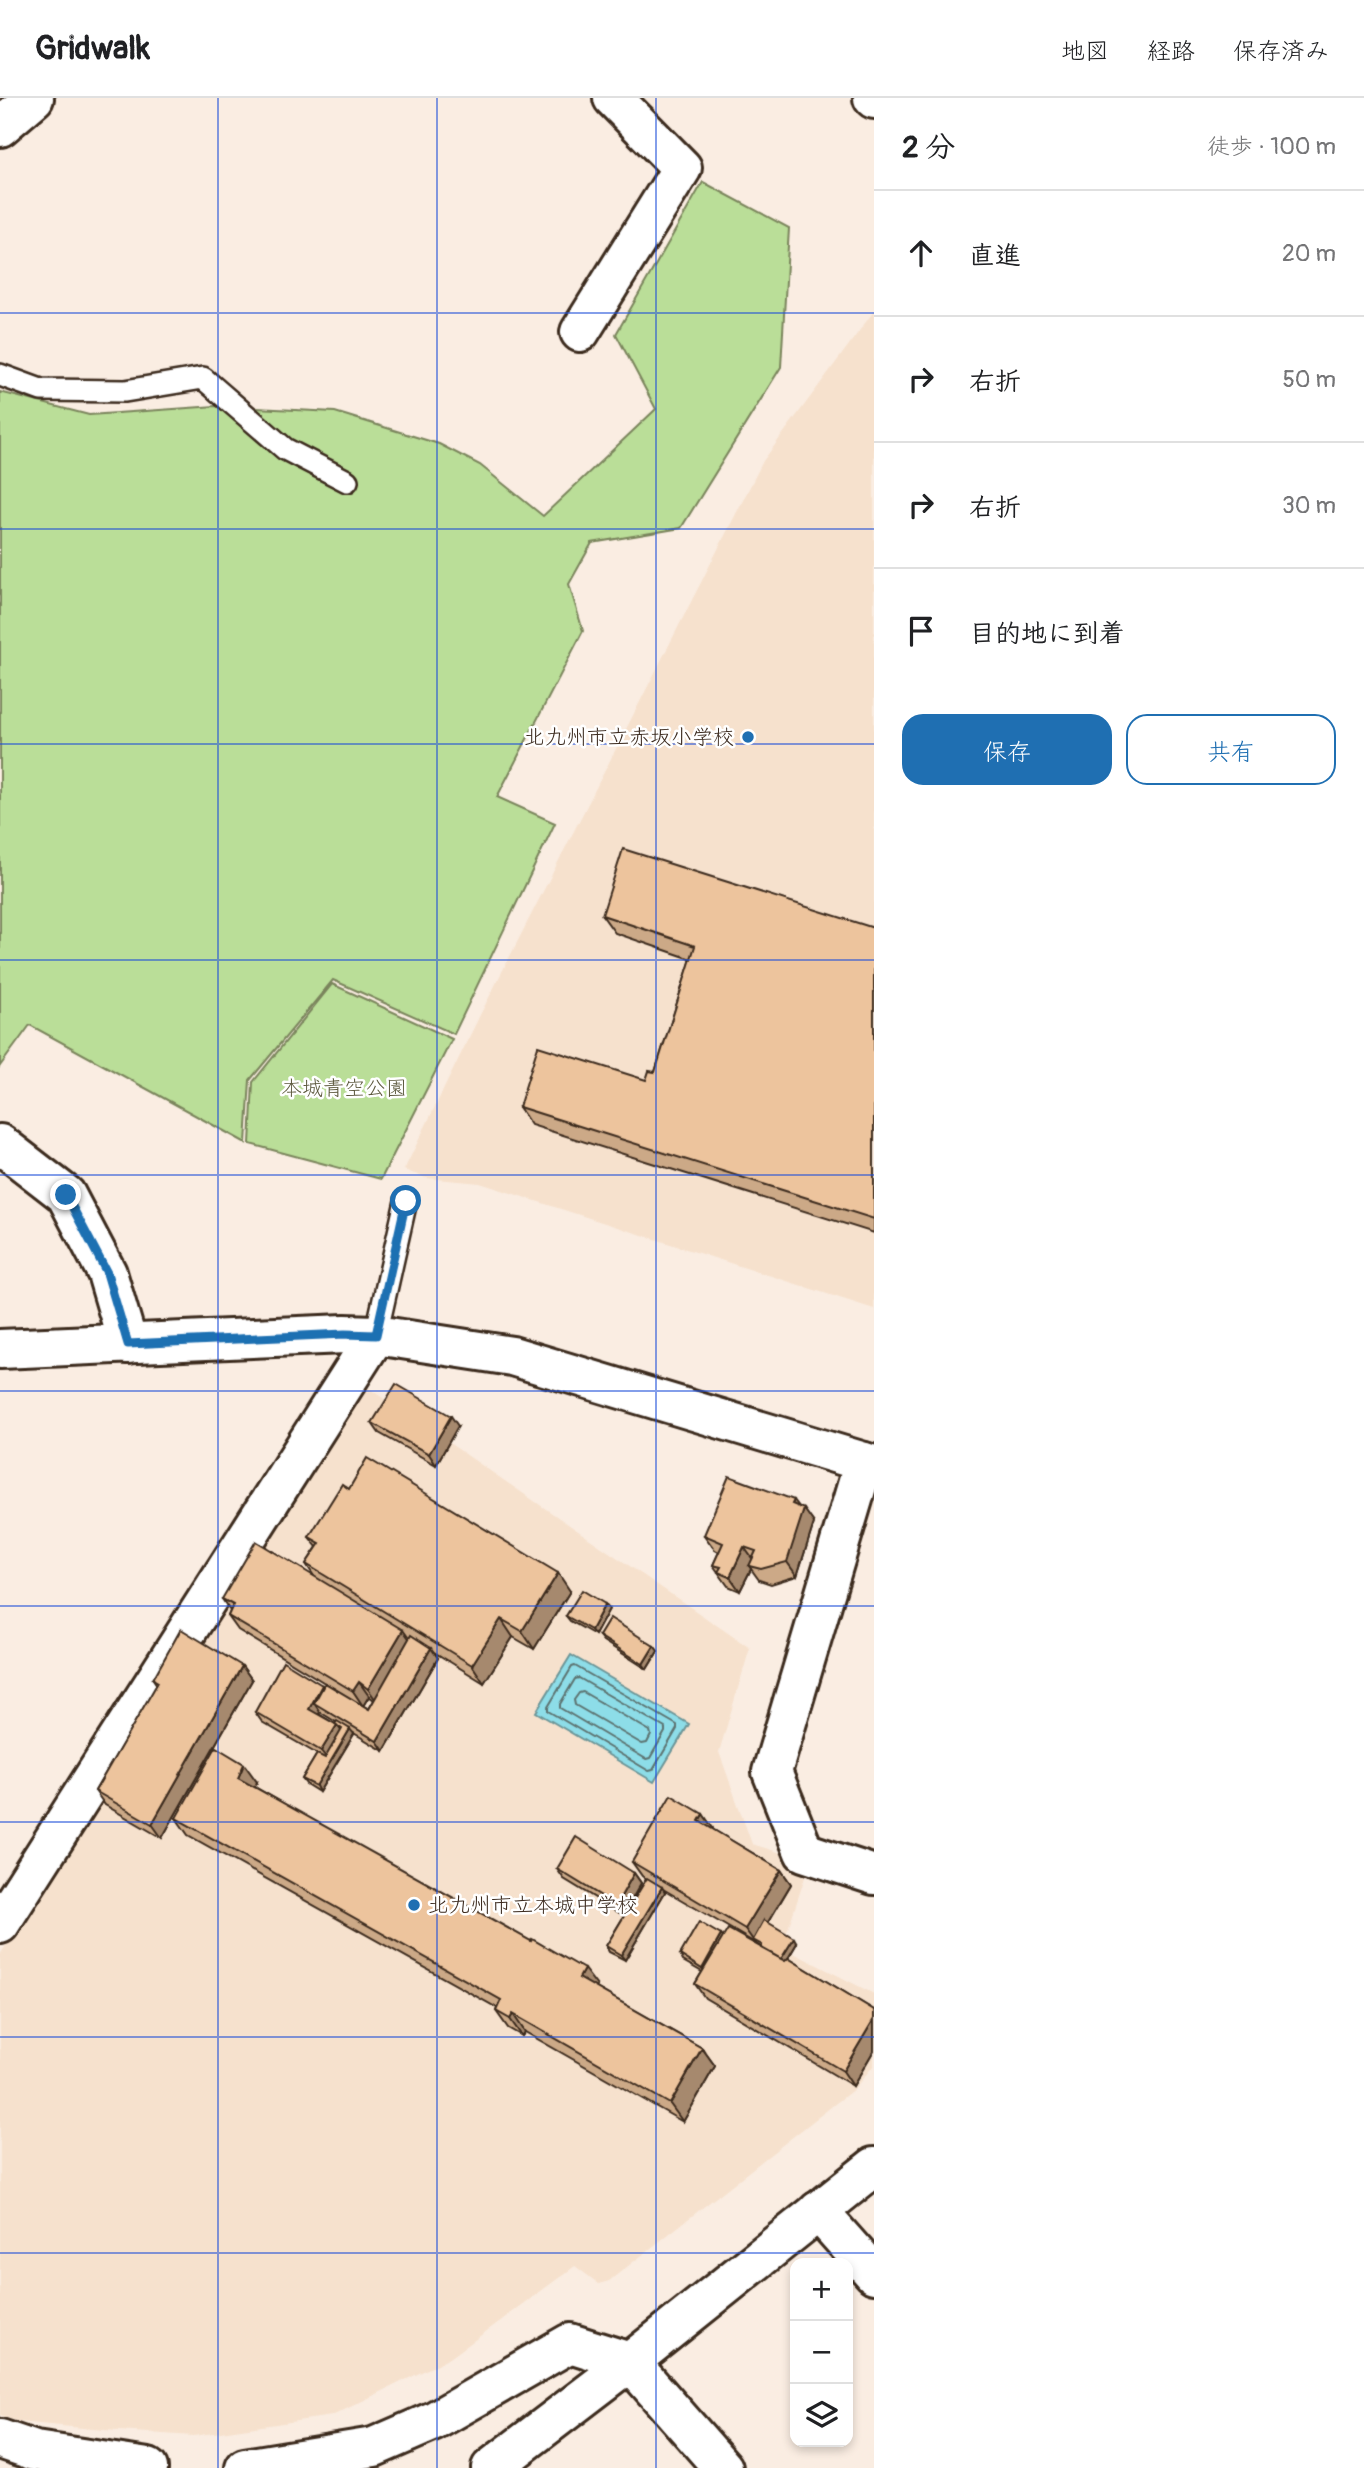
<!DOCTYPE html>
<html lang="ja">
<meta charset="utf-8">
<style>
:root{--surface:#fff;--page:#f2f2f2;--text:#202124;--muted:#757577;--line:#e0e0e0;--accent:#1f6fb2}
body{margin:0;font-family:Pangolin,"Klee One",sans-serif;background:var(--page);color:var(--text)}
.controls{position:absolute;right:21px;bottom:21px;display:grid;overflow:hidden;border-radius:14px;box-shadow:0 4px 10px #0003}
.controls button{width:63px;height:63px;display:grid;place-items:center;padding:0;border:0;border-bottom:2px solid var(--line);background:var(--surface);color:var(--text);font:35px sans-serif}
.stop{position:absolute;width:21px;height:21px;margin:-16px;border:5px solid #1f6fb2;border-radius:50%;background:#fff}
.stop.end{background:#1f6fb2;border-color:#fff;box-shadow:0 2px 7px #0008}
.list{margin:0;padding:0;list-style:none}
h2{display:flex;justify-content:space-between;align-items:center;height:91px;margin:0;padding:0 28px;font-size:30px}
h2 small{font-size:23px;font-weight:400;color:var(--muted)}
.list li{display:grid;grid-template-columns:46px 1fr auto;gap:21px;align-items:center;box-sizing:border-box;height:126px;padding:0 28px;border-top:2px solid var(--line)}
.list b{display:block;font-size:26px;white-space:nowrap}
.list em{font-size:23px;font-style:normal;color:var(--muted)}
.actions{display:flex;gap:14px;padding:21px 28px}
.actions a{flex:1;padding:16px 0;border:2px solid var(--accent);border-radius:21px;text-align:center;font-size:24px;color:var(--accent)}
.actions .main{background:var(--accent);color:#fff}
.icon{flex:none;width:38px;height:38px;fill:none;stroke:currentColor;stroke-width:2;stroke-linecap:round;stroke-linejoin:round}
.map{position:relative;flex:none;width:874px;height:2370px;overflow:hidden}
header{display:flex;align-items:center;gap:42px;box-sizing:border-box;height:98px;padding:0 35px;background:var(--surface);border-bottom:2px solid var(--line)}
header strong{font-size:33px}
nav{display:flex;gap:38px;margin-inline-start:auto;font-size:24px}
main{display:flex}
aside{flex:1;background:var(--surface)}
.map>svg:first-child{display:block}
.built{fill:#f6e1cd}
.green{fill:#bade98;stroke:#7a845b;stroke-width:2}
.water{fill:#8ddde8;stroke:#6c9597;stroke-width:2}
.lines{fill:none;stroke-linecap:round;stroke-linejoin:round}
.shore{stroke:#5c726f;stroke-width:2}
.service-casing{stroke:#3b2a1e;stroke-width:26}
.minor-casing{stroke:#3b2a1e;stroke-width:44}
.tertiary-casing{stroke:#3b2a1e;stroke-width:44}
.service{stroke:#fff;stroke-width:21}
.minor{stroke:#fff;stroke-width:38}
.tertiary{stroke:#fff;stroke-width:38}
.wall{fill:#cca987;stroke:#3b2a1e;stroke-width:2;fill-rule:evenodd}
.shaded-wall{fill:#a6896e;stroke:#3b2a1e;stroke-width:2}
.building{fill:#edc49d;stroke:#3b2a1e;stroke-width:2}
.route{stroke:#1f6fb2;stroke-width:9}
.grid{fill:none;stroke:#1d4ed8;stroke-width:2;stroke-opacity:0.55}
.poi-dot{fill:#1f6fb2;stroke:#fff;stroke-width:2.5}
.labels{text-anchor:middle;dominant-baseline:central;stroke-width:5;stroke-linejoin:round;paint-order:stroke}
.poi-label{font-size:21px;fill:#3b2a1e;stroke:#fff;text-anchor:end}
.park-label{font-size:21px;fill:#5b573c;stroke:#fff}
</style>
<header>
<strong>Gridwalk</strong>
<nav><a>地図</a><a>経路</a><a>保存済み</a></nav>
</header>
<main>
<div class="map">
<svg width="874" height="2370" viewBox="0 0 874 2370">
<rect width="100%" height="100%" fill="#faede2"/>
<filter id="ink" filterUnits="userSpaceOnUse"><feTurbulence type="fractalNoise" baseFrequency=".0143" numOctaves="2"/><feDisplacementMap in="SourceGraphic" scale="14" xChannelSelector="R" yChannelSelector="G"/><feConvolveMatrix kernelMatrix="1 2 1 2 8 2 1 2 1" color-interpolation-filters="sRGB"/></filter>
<g filter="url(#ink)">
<path class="built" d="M874,213V1211L480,1085L426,1080L404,1072L481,915L763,363Z
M361,1285L750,1550L719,1654L752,1746L810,1764L782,1849L874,1896V1967L854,1991L609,2183L599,2186L575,2168L450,2260L332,2318L193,2338L104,2332L18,2324L0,2317V1857Z"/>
<path class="green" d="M703,84L789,130L781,269L681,430L592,445L569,486L583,533L497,699L555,725L454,936L333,882L250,982L246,1045L30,927L0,968V294L89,317L216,308L335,314L439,346L480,367L543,418L656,311L616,236Z
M332,886L452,941L381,1081L250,1046L253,984Z"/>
<path class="water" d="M571,1557L689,1626L654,1684L536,1614Z"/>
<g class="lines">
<path class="shore" d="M575,1568L677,1627V1631L653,1672L649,1673L548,1613V1609L572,1569Z
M579,1580L665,1630V1634L650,1660L646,1661L560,1610V1606L575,1581Z
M583,1594L650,1633L651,1637L647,1645L642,1646L575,1607L574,1602L579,1595Z"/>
<defs>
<path id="service" d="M0,277L41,292L125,293L203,280L285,351L347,383
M376,1237L406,1103"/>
<path id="minor" d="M0,29L34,0
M580,234L682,70L613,0
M0,1046L66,1097L107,1175L128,1246
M864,1364L772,1674L804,1754L874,1777
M0,1826L376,1237
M818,2113L874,2176
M0,2341L35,2353L148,2370
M245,2370L374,2349L434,2323L570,2245L630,2264L723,2370"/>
<path id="tertiary" d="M873,0L874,1
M0,1251L345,1236L376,1237L512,1258L874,1367
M491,2370L630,2264L874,2069"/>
</defs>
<use href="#service" class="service-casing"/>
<use href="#minor" class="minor-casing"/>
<use href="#tertiary" class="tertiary-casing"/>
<use href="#service" class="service"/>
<use href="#minor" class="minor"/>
<use href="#tertiary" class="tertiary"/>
</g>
<path class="wall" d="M602,817L874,830V1135L531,1027L519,1009L646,982L655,974L691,861L615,835Z
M372,1325L458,1328L436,1367L379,1335Z
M349,1391L570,1493L534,1551L513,1539L484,1585L434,1554L438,1560L384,1653L352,1634L354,1636L319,1694L306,1686L302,1681L317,1656L262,1624L255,1614L323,1588L351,1601L238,1532L228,1518L230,1513L222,1501L314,1478L306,1466L317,1449L309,1439ZM369,1598L374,1602L369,1611L363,1608ZM320,1614L336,1624L335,1626L319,1616Z
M799,1409L814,1425L797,1478L771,1486L759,1482L751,1471L740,1493L728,1488L713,1467L719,1454L715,1452L704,1437Z
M609,1511L595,1537L570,1523L566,1518Z
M599,1538L654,1548L658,1553L647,1571L603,1543Z
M242,1568L252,1582L162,1740L105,1707L95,1693L157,1587L153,1581Z
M257,1684L255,1689L597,1888L596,1890L702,1950L715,1968L683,2024L525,1934L522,1938L508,1930L496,1913L497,1910L188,1737L176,1720Z
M703,1716L712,1731L781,1772L791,1786L768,1825L797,1845L788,1860L874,1912V1952L853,1988L705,1900L695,1886L702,1874L683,1863L680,1857L721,1837L723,1840L761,1849L755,1845L663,1791L665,1794L625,1862L609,1854L606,1848L646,1781L642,1778L632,1764Z
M557,1771L634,1775L641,1785L623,1817L564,1781Z"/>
<path class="shaded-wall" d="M451,1318L458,1328L436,1367L429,1356Z
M794,1402L803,1414L804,1411L814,1425L797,1478L787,1464L792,1406Z
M744,1449L754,1463L749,1468L751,1471L740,1493L730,1479Z
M558,1475L570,1493L534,1551L522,1533Z
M605,1506L609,1511L595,1537L591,1532Z
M501,1521L513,1539L484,1585L472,1567Z
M403,1532L413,1546L378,1605L368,1591Z
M654,1548L658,1553L647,1571L643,1566Z
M431,1550L438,1560L384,1653L377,1643Z
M242,1568L252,1582L162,1740L152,1726Z
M359,1584L369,1598L363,1608L353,1593Z
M322,1587L329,1597L314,1605L320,1614L316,1621L309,1611Z
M337,1627L344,1637L329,1663L321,1653Z
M350,1631L354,1636L319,1694L316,1688Z
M244,1666L257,1684L251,1698L238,1680Z
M703,1716L713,1730L709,1737L699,1723Z
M781,1772L791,1786L756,1844L753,1842L755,1845L745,1831Z
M634,1775L641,1785L623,1817L616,1807Z
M662,1789L665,1794L625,1862L621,1857Z
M721,1837L725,1842L706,1876L702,1871Z
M794,1840L797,1845L783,1869L779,1864Z
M584,1871L597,1888L591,1898L579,1880Z
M513,1916L525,1934L522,1938L510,1921Z
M874,1921V1952L853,1988L843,1973Z
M702,1950L715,1968L683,2024L670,2006Z"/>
<path class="building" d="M623,751L874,830V1121L519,1009L538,948L646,982L649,973L655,974L695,848L602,817Z
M396,1286L451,1318L429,1356L372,1325Z
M367,1360L558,1475L522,1533L501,1521L472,1567L306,1466L320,1445L309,1439L342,1386L349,1391Z
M729,1378L794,1402L792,1406L804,1411L787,1464L761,1471L749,1468L756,1453L744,1449L730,1479L718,1474L721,1469L713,1467L723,1445L704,1437Z
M256,1443L403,1532L368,1591L359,1584L353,1593L228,1518L233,1507L222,1501Z
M582,1492L605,1506L591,1532L566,1518Z
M610,1520L654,1548L643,1566L599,1538Z
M181,1531L242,1568L152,1726L95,1693L158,1584L153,1581Z
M411,1537L431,1550L377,1643L314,1605L325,1585L369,1611Z
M283,1563L322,1587L309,1611L337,1627L321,1653L255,1614Z
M337,1623L350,1631L316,1688L302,1681L317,1656L325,1660L342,1631L335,1626Z
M216,1649L244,1666L238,1680L531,1843L532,1841L584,1871L579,1880L702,1950L670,2006L513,1916L510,1921L496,1913L501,1902L176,1720Z
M671,1697L703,1716L699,1723L781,1772L745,1831L632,1764Z
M576,1739L634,1775L616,1807L557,1771Z
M647,1780L662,1789L621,1857L606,1848Z
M764,1822L794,1840L781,1861L761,1850L762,1847L753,1842Z
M699,1824L721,1837L702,1871L680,1857Z
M728,1831L785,1863L788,1860L874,1912V1921L843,1973L695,1886Z"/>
</g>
<g class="lines" filter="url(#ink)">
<path class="route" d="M66,1097L107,1175L128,1246L345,1236L376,1237L406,1103"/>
</g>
<path class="grid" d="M218,0V2370M437,0V2370M656,0V2370M0,215H874M0,431H874M0,646H874M0,862H874M0,1077H874M0,1293H874M0,1508H874M0,1724H874M0,1939H874M0,2155H874"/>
<g class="poi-dot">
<circle cx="748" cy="639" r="7"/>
<circle cx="414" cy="1807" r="7"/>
</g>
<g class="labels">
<g class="poi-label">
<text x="734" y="639">北九州市立赤坂小学校</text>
<text x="428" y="1807" text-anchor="start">北九州市立本城中学校</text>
</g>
<g class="park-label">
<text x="344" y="990">本城青空公園</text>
</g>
</g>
</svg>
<div class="controls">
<button>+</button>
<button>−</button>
<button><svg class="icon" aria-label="layers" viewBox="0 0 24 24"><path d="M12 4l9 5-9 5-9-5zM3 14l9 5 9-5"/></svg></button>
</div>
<div class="stop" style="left:406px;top:1103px"></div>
<div class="stop end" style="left:66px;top:1097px"></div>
</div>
<aside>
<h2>2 分<small>徒歩 · 100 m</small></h2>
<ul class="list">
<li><svg class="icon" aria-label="ahead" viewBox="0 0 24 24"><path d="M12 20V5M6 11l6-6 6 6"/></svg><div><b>直進</b></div><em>20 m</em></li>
<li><svg class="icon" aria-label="right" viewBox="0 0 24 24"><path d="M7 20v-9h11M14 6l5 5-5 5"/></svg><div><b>右折</b></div><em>50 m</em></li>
<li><svg class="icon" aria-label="right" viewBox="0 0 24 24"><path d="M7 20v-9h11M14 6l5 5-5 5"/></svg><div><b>右折</b></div><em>30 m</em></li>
<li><svg class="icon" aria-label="arrive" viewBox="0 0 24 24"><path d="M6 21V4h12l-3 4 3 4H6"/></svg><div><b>目的地に到着</b></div></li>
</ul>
<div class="actions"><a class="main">保存</a><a>共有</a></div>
</aside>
</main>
